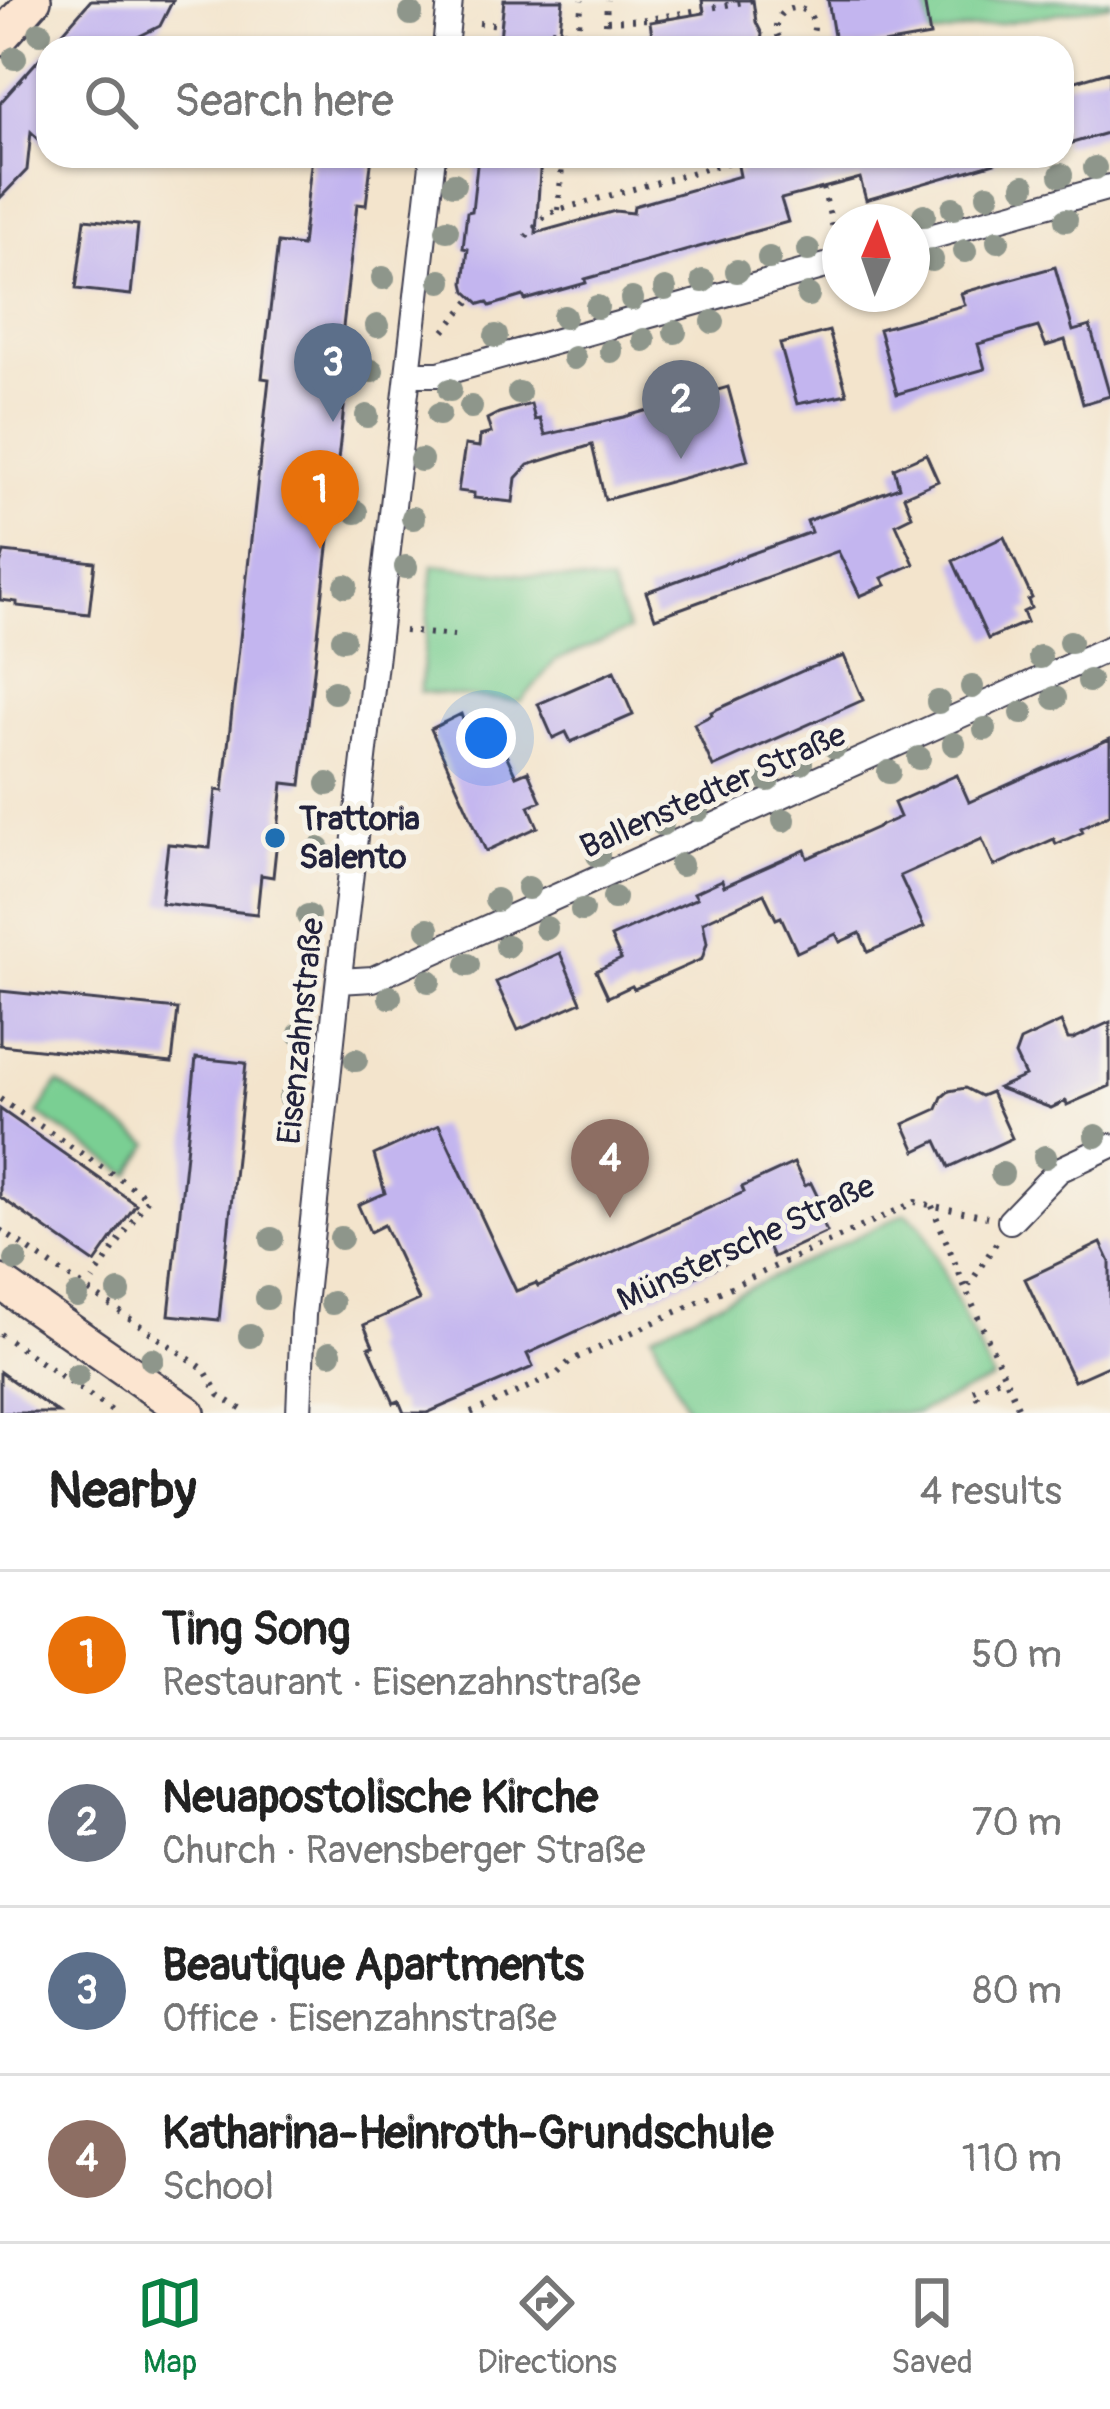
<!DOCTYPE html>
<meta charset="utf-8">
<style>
:root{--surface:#fff;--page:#f2f2f2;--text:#222;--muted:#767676;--line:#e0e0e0;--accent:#0b8043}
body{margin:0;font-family:Pangolin,sans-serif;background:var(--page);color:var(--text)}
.compass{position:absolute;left:822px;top:204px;width:108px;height:108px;border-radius:50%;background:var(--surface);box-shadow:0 3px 9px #0004;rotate:2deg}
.you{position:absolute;left:486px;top:738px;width:42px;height:42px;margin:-30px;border:9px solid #fff;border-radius:50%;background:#1a73e8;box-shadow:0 0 0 18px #1a73e833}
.badge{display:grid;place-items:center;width:78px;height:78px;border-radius:50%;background:var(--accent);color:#fff;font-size:39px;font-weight:700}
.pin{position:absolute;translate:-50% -99px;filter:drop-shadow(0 3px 6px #0008)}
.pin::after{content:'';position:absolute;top:63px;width:42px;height:36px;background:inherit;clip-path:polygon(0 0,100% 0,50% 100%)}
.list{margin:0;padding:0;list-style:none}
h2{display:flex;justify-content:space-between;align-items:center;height:156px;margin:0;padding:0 48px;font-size:51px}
h2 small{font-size:39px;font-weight:400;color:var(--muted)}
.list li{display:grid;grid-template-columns:78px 1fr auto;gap:36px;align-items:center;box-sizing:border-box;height:168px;padding:0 48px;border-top:3px solid var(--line)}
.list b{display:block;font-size:45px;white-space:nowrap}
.list p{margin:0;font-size:39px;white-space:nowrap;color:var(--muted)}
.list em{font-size:39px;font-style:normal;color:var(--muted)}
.icon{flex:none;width:66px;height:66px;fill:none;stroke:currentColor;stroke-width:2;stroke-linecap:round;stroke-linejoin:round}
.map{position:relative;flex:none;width:1110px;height:1413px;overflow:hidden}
.search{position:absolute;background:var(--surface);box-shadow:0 3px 9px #0004;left:36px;right:36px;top:36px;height:132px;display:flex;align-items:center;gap:30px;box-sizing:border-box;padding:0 42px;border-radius:36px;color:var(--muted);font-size:45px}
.sheet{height:828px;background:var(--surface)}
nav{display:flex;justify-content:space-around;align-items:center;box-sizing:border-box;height:168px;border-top:3px solid var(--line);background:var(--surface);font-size:33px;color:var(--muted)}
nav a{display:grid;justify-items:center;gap:6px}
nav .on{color:var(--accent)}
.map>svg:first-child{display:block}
.green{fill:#7acf93;stroke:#4e7867;stroke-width:3}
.building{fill:#c3b5ef}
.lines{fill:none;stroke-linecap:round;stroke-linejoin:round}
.street-casing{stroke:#413f51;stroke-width:28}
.secondary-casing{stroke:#413f51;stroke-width:38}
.path{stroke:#413f51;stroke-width:6;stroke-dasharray:3 9;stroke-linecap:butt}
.street{stroke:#fff;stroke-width:24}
.secondary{stroke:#fce5d0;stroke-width:33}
.tree{fill:#8e968b}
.poi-dot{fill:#1f6fb2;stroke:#f7f3e8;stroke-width:4.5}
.labels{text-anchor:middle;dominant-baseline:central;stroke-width:10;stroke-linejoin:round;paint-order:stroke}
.street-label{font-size:33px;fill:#22223b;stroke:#f7f3e8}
.poi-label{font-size:33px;font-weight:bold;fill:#22223b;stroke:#f7f3e8;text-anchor:start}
</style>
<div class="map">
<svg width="1110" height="1413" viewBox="0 0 1110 1413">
<rect width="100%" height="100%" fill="#f7f3e8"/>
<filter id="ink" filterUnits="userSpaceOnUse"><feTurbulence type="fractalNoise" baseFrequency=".00833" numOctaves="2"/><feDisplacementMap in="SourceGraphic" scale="24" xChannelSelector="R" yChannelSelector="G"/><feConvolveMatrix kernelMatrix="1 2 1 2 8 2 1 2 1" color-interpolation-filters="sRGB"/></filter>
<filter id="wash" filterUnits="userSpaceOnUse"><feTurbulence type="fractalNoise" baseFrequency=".004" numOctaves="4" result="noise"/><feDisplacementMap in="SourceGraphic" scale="48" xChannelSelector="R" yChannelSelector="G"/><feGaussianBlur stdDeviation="2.7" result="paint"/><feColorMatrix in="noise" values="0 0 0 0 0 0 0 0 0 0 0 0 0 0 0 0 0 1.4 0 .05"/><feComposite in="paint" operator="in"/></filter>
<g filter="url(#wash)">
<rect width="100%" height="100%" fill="#f3e4cc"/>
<path class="green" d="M924,0H1110V4L930,36Z
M433,565L610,584L629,630L555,661L521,702L420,692Z
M58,1083L150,1144L130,1175L38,1114Z
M906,1213L922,1226L993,1379L916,1413H689L652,1334Z"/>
<g id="blocks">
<path class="building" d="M91,0H173L160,26L130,41V48H49Z
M504,0H563L558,48H499Z
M702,0H753L756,22L762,34L760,48H654L650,22L704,13Z
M828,0H924L930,36L860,48H836Z
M48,49V148L31,132L27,170L0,198V103Z
M1110,71V132L1062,146V85Z
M312,156H372L366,205L357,204L334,406L344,407L301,785L283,783L273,877L261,875L257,914L161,903L168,844L210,848L216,790L223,791L269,379L262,378L278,243L302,246Z
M478,156H541L536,233L615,211L633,213L634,206L740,176L736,156H994L995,163L866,200L860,178L823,188L781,199L788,222L585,279L586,283L525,300L523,296L490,306L487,302L480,304L466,291L464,283L468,249L463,248L467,212L472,211Z
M85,219L138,225L131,295L76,289Z
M1055,267L1073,331L1090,326L1110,396L1083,404L1065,340L1046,346L1038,327L978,344L985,369L897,394L879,329L965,305L961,293Z
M829,331L847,394L797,404L780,344Z
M728,387L748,460L605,500L592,445L528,465L516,478L513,502L474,498V493L458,491L465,445L479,447L480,436L491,433L487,419L499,413L531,404L535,420L540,419L545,435L624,417Z
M926,454L938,481L904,496L912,516L896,524L914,564L882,578L886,585L860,596L838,551L655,618L646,592L811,532L807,521L899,487L894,468Z
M1004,537L1032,598L1028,600L1031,608L1023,612L1027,622L988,639L953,561Z
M4,552L95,562L89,614L17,606V602L0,600V565Z
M844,656L863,700L713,767L694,724L712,715L711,712L807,669Z
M614,671L633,715L571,742L566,732L553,738L538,704Z
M461,714L464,723L487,714L516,776L528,771L541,801L529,806L538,827L486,851L431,729Z
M1110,739V814L1081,828L1083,832L1056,844L1054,839L994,866L982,839L900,876L924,927L868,952L860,933L840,942L836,934L797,952L781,917L776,919L764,894L703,922L707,943L702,959L634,989L632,986L608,997L596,971L621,959L611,937L697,898L694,893L722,880L724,886L805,850L808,858L900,817L894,803L957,775L969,802Z
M560,953L581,1002L518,1030L496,982Z
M0,991L178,1009L172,1063L0,1045Z
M1061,1022L1068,1039H1073L1110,1022V1086L1067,1105L1066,1101L1051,1108L998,1088L1025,1076L1015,1055L1020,1041Z
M196,1058L246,1063L219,1320L169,1315Z
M965,1088L981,1096L991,1092L1012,1138L949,1167L937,1141L916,1151L904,1124L937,1109L942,1097L949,1091Z
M0,1109L136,1204L95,1263L0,1197Z
M439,1125L516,1291L536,1283L538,1286L744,1192L742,1187L794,1163L805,1186L811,1183L827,1216L821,1219L827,1232L773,1257L767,1244L527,1354L533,1367L427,1413H404L399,1401L394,1403L369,1347L373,1346L364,1325L419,1300L384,1225L370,1232L358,1205L385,1193L374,1155Z
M1101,1243L1110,1262V1365L1074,1381L1025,1279Z
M0,1372L58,1413H0Z"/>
</g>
</g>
<g filter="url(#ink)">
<use href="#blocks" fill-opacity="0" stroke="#413f51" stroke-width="3"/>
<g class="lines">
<defs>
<path id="street" d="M445,48L450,0
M912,242L1110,187
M410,374H439L840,262
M339,981L373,979L1110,648
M1010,1221L1059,1170L1110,1146
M299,1413L303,1315L335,1012L433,156"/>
<path id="secondary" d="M0,38L34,0
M0,1282L188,1413"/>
</defs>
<use href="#street" class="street-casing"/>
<use href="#secondary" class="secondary-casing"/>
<path class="path" d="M776 27a19 19 0 1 1 38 0a19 19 0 1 1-38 0Z
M607,21L649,19L754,0
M479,23L502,25
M551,30L578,33L582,0
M605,48L607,0
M884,48H887
M823,188L835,236
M558,210L563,156
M526,237L547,214L558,210L737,160
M444,331L473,297
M404,631L454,636
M0,1099L148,1198L93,1280
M932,1206L966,1290
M0,1230L204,1369L219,1395L247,1413
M996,1243L966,1290L1021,1413
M0,1334L115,1413
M978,1398L971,1391L1004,1377
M471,1413L557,1374L570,1361L915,1202L987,1217"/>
<use href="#street" class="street"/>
<use href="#secondary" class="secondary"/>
</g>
<g class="tree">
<circle cx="411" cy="14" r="12"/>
<circle cx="40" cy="33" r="12"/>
<circle cx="15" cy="58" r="12"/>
<circle cx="1095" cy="168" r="12"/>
<circle cx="1061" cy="175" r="12"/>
<circle cx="454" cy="184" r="12"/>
<circle cx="1024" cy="186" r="12"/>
<circle cx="988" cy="195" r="12"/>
<circle cx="953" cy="208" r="12"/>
<circle cx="924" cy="215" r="12"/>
<circle cx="1066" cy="220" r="12"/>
<circle cx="447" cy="230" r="12"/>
<circle cx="998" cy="241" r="12"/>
<circle cx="808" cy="250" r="12"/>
<circle cx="965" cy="251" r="12"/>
<circle cx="769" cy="258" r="12"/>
<circle cx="932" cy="260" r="12"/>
<circle cx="737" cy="271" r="12"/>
<circle cx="383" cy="278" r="12"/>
<circle cx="441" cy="281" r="12"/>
<circle cx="703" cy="281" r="12"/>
<circle cx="665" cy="289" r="12"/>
<circle cx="808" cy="295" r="12"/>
<circle cx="632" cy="299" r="12"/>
<circle cx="597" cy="307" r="12"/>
<circle cx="564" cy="317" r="12"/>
<circle cx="713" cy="322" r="12"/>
<circle cx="377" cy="326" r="12"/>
<circle cx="675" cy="332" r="12"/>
<circle cx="496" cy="336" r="12"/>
<circle cx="644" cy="340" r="12"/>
<circle cx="611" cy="351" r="12"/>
<circle cx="574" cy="358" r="12"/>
<circle cx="372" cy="371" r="12"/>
<circle cx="450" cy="390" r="12"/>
<circle cx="519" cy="393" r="12"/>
<circle cx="471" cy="407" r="12"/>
<circle cx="439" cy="414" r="12"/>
<circle cx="367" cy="416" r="12"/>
<circle cx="421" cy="460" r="12"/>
<circle cx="356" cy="512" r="12"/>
<circle cx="413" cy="518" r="12"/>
<circle cx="406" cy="567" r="12"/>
<circle cx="346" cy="586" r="12"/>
<circle cx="343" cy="639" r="12"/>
<circle cx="1070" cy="642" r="12"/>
<circle cx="1040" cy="657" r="12"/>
<circle cx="1089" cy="681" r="12"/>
<circle cx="972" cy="687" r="12"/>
<circle cx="334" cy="692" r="12"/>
<circle cx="1055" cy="698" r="12"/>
<circle cx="938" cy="702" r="12"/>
<circle cx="1022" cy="713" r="12"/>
<circle cx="985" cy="729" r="12"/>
<circle cx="954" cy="744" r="12"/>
<circle cx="835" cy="747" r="12"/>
<circle cx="919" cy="758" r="12"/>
<circle cx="801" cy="763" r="12"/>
<circle cx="889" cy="772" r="12"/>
<circle cx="768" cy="780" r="12"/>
<circle cx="328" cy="784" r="12"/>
<circle cx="698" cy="810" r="12"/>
<circle cx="784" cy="820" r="12"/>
<circle cx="662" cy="824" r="12"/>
<circle cx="319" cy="849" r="12"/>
<circle cx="598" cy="855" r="12"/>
<circle cx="681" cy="865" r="12"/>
<circle cx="528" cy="888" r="12"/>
<circle cx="614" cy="898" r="12"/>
<circle cx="496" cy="900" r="12"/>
<circle cx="582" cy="910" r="12"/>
<circle cx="308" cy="916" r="12"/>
<circle cx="546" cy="928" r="12"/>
<circle cx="428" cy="929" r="12"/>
<circle cx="507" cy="946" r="12"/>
<circle cx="468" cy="965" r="12"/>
<circle cx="429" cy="981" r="12"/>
<circle cx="390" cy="997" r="12"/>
<circle cx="300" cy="1034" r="12"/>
<circle cx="356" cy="1060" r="12"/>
<circle cx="290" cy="1099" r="12"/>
<circle cx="1096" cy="1136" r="12"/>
<circle cx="1045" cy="1157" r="12"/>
<circle cx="1002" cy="1174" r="12"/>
<circle cx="341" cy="1238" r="12"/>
<circle cx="272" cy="1239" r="12"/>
<circle cx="16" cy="1260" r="12"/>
<circle cx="119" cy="1292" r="12"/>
<circle cx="77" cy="1296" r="12"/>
<circle cx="267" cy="1298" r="12"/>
<circle cx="332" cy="1303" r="12"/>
<circle cx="250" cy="1336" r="12"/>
<circle cx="330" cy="1353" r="12"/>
<circle cx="152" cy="1359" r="12"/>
<circle cx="77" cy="1375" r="12"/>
</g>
</g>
<circle class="poi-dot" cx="275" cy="838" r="12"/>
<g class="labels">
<g class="street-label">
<text transform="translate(713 791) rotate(-24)">Ballenstedter Straße</text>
<text transform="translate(301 1031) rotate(-84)">Eisenzahnstraße</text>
<text transform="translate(746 1243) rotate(-25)">Münstersche Straße</text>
</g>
<g class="poi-label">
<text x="299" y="819">Trattoria<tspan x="299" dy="38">Salento</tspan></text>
</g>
</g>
</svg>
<svg class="compass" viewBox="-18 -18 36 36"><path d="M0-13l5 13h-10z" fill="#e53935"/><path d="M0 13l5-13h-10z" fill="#767676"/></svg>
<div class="you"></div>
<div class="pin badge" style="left:320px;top:549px;background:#e8710a">1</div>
<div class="pin badge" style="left:681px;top:459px;background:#6b7280">2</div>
<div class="pin badge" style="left:333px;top:422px;background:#5c6f8a">3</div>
<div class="pin badge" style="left:610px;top:1218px;background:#8d6e63">4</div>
<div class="search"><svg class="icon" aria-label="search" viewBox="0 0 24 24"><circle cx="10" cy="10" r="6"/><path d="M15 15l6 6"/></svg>Search here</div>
</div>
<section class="sheet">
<h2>Nearby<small>4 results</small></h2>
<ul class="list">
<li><span class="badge" style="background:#e8710a">1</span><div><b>Ting Song</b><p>Restaurant · Eisenzahnstraße</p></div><em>50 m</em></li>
<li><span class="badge" style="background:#6b7280">2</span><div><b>Neuapostolische Kirche</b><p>Church · Ravensberger Straße</p></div><em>70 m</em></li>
<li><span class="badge" style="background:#5c6f8a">3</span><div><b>Beautique Apartments</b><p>Office · Eisenzahnstraße</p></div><em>80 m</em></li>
<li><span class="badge" style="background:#8d6e63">4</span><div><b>Katharina-Heinroth-Grundschule</b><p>School</p></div><em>110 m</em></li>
</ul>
</section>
<nav>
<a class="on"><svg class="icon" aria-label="map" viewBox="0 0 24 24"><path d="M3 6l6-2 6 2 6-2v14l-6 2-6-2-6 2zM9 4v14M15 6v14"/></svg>Map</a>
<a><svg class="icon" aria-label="directions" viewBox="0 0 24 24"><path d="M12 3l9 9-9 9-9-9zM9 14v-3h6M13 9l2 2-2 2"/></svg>Directions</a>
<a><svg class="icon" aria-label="saved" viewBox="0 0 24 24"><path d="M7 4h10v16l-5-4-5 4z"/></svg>Saved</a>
</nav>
